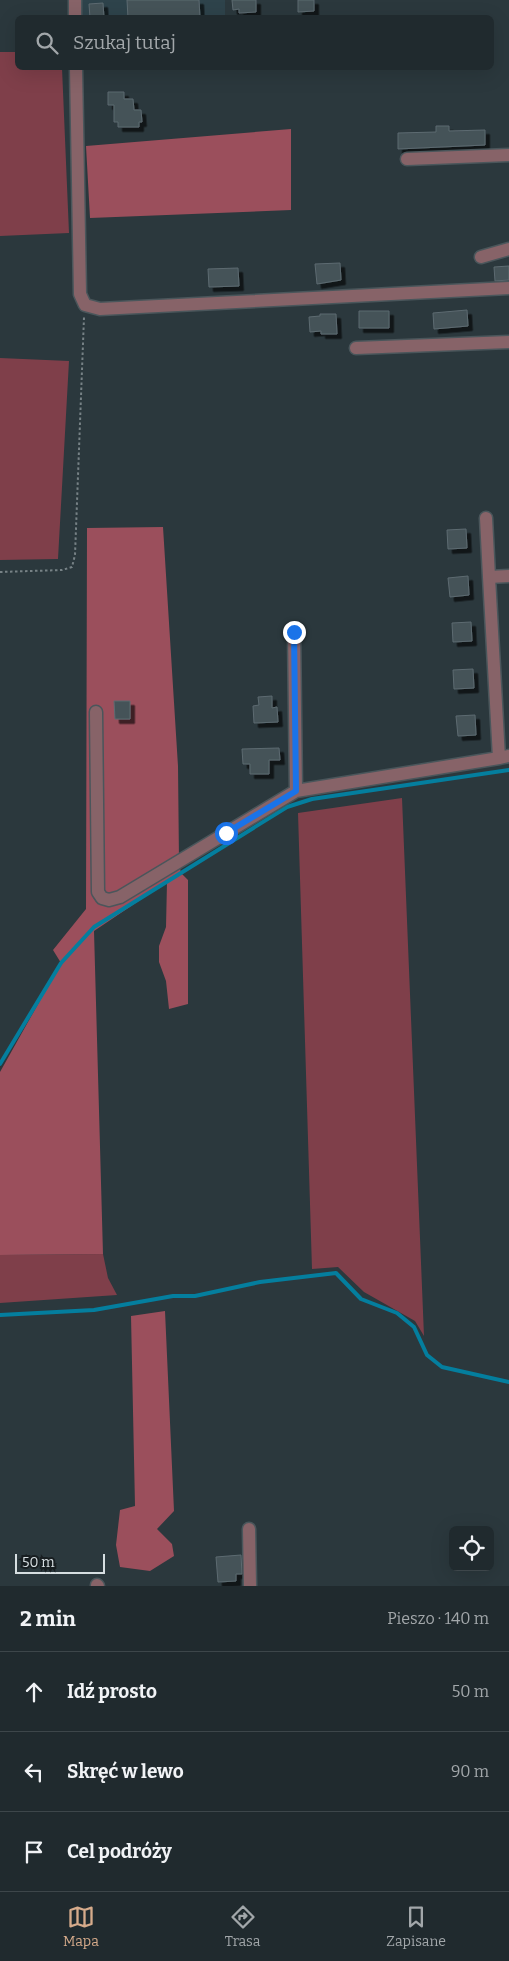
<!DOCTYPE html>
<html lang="pl">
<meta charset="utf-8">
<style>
:root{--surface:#202a2e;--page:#283236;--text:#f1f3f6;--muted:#a2a7aa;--line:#3d464a;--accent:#d6ab8b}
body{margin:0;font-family:Bitter,serif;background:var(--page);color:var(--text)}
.controls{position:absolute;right:15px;bottom:15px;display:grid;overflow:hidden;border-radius:8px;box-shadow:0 5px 20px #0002}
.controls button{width:45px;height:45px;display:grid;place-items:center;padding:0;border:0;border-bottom:1px solid var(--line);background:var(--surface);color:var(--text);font:25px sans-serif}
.scale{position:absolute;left:15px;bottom:12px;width:90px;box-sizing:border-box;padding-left:5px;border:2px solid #d6dee1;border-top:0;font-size:14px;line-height:18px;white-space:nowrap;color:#d6dee1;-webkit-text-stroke:4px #181e21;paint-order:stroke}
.stop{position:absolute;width:15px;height:15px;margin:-11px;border:4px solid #1a73e8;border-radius:50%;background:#fff}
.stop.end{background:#1a73e8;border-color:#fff;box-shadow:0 1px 5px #0008}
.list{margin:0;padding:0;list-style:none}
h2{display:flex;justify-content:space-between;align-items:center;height:65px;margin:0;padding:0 20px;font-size:21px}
h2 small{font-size:16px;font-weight:400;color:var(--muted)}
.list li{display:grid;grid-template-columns:32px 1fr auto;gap:15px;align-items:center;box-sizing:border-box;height:80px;padding:0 20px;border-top:1px solid var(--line)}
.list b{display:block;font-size:19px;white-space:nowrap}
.list em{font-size:16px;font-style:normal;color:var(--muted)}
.icon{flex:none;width:28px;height:28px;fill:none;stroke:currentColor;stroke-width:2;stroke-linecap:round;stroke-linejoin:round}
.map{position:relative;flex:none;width:509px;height:1586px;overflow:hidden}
.search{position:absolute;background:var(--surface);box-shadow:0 5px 20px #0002;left:15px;right:15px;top:15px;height:55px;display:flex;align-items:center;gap:12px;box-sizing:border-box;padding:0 18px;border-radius:8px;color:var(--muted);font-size:19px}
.sheet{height:305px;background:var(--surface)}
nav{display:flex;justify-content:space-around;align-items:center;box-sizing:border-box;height:70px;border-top:1px solid var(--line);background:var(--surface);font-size:14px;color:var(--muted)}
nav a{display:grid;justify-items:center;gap:2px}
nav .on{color:var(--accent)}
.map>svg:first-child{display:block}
.built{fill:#2e434b}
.green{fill:#7f3f4a}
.forest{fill:#9b4f5c}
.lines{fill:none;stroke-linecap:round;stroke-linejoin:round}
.stream{stroke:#047e9e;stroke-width:4}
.building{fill:#455258;stroke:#5d6b71;filter:url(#shadow)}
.minor-casing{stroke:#4a565b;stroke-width:15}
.path{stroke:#778286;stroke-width:2;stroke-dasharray:2.5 2.5;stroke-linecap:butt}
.minor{stroke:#876368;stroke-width:12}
.route{stroke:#1a73e8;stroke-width:6}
</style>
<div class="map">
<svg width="509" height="1586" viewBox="0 0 509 1586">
<defs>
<filter id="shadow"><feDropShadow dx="4.5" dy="4.5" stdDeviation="0" flood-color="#0009"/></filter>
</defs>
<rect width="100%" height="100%" fill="#2b383d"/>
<path class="built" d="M80,0H225V17H80Z"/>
<path class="green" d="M0,52H17L18,68H62L69,233L0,236Z
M0,358L69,361L58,559L0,560Z
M402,798L424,1336L415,1321L364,1292L338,1267L312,1269L298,813Z
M103,1254L108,1278L117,1295L0,1303V1255Z"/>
<path class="forest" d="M291,129V210L90,218L86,146Z
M163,527L178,766L179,862L181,873L188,880V1004L169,1009L166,981L159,962V946L166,927L167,882L94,931L103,1254L0,1255V1072L61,963L53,950L86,909L87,528Z
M165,1311L174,1511L157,1529L172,1544L174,1556L150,1571L120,1567L116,1545L120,1510L135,1506L131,1316Z"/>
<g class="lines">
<path class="stream" d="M0,1064L61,963L94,927L287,807L312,799L509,770
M0,1315L94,1310L173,1296H195L260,1282L336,1273L361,1299L397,1313L414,1327L427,1355L442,1367L509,1382"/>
</g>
<path class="building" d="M127,0H199L200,18H128Z
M232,0H256V12L239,13V9L233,10Z
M298,0H314V11L298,12Z
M103,3L104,18H90L89,4Z
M108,92H124V99H133L134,110H141L142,122H139V127H118V122H114V105H108Z
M436,126H449V131L485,130V145L398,149V133L436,132Z
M340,263L341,280L317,284L315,264Z
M509,266V280L495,281L494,267Z
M238,268L239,286L209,287L208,269Z
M467,310L468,326L434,329L433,313Z
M359,311H389V328H359Z
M320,314H336L337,334H321V331L310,332L309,317L320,316Z
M466,529L467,548L448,549L447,530Z
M468,576L469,595L450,597L448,578Z
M471,622L472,641L453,642L452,623Z
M473,669L474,688L454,689L453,670Z
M272,696V708L277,707L278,722L254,723L253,706L259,705L258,697Z
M114,701H130V719H115Z
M475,715L476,735L458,736L456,716Z
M279,748L280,760H269V774H250V764H243L242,749Z
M241,1555L242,1574H236V1581L218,1582L216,1557Z"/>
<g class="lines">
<defs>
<path id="minor" d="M75,0V18
M76,68L80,294L85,305L100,309L509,288
M407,159L509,155
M481,257L509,249
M356,348L509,342
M486,518L489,577
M509,576L489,577L499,758L509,756
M294,632L296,791
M96,712L98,892L102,898L109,900L120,897L296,791L499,758
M249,1529L250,1586
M97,1585L98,1586"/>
</defs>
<use href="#minor" class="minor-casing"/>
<path class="path" d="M0,572L62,570L72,567L75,555L84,317"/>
<use href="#minor" class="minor"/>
</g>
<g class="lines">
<path class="route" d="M226,833L296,791L294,632"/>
</g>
</svg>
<div class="controls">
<button><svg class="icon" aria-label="locate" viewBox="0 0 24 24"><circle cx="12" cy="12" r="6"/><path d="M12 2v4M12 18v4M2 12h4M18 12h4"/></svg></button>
</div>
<div class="scale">50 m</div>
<div class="stop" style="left:226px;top:833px"></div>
<div class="stop end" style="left:294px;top:632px"></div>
<div class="search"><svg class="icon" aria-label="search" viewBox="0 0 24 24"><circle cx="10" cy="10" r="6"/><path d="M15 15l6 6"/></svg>Szukaj tutaj</div>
</div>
<section class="sheet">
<h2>2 min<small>Pieszo · 140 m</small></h2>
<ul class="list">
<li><svg class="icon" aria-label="ahead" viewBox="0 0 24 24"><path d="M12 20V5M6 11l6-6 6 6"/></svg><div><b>Idź prosto</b></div><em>50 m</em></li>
<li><svg class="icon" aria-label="left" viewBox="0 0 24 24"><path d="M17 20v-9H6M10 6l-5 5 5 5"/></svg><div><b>Skręć w lewo</b></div><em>90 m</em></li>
<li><svg class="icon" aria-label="arrive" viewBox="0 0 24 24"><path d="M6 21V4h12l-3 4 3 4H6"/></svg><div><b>Cel podróży</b></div></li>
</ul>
</section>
<nav>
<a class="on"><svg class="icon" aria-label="map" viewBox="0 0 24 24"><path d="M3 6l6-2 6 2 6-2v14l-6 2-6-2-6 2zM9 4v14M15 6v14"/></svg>Mapa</a>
<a><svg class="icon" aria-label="directions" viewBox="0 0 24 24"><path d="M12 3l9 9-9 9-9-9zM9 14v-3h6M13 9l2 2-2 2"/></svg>Trasa</a>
<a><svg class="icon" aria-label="saved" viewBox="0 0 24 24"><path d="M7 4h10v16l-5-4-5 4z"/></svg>Zapisane</a>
</nav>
